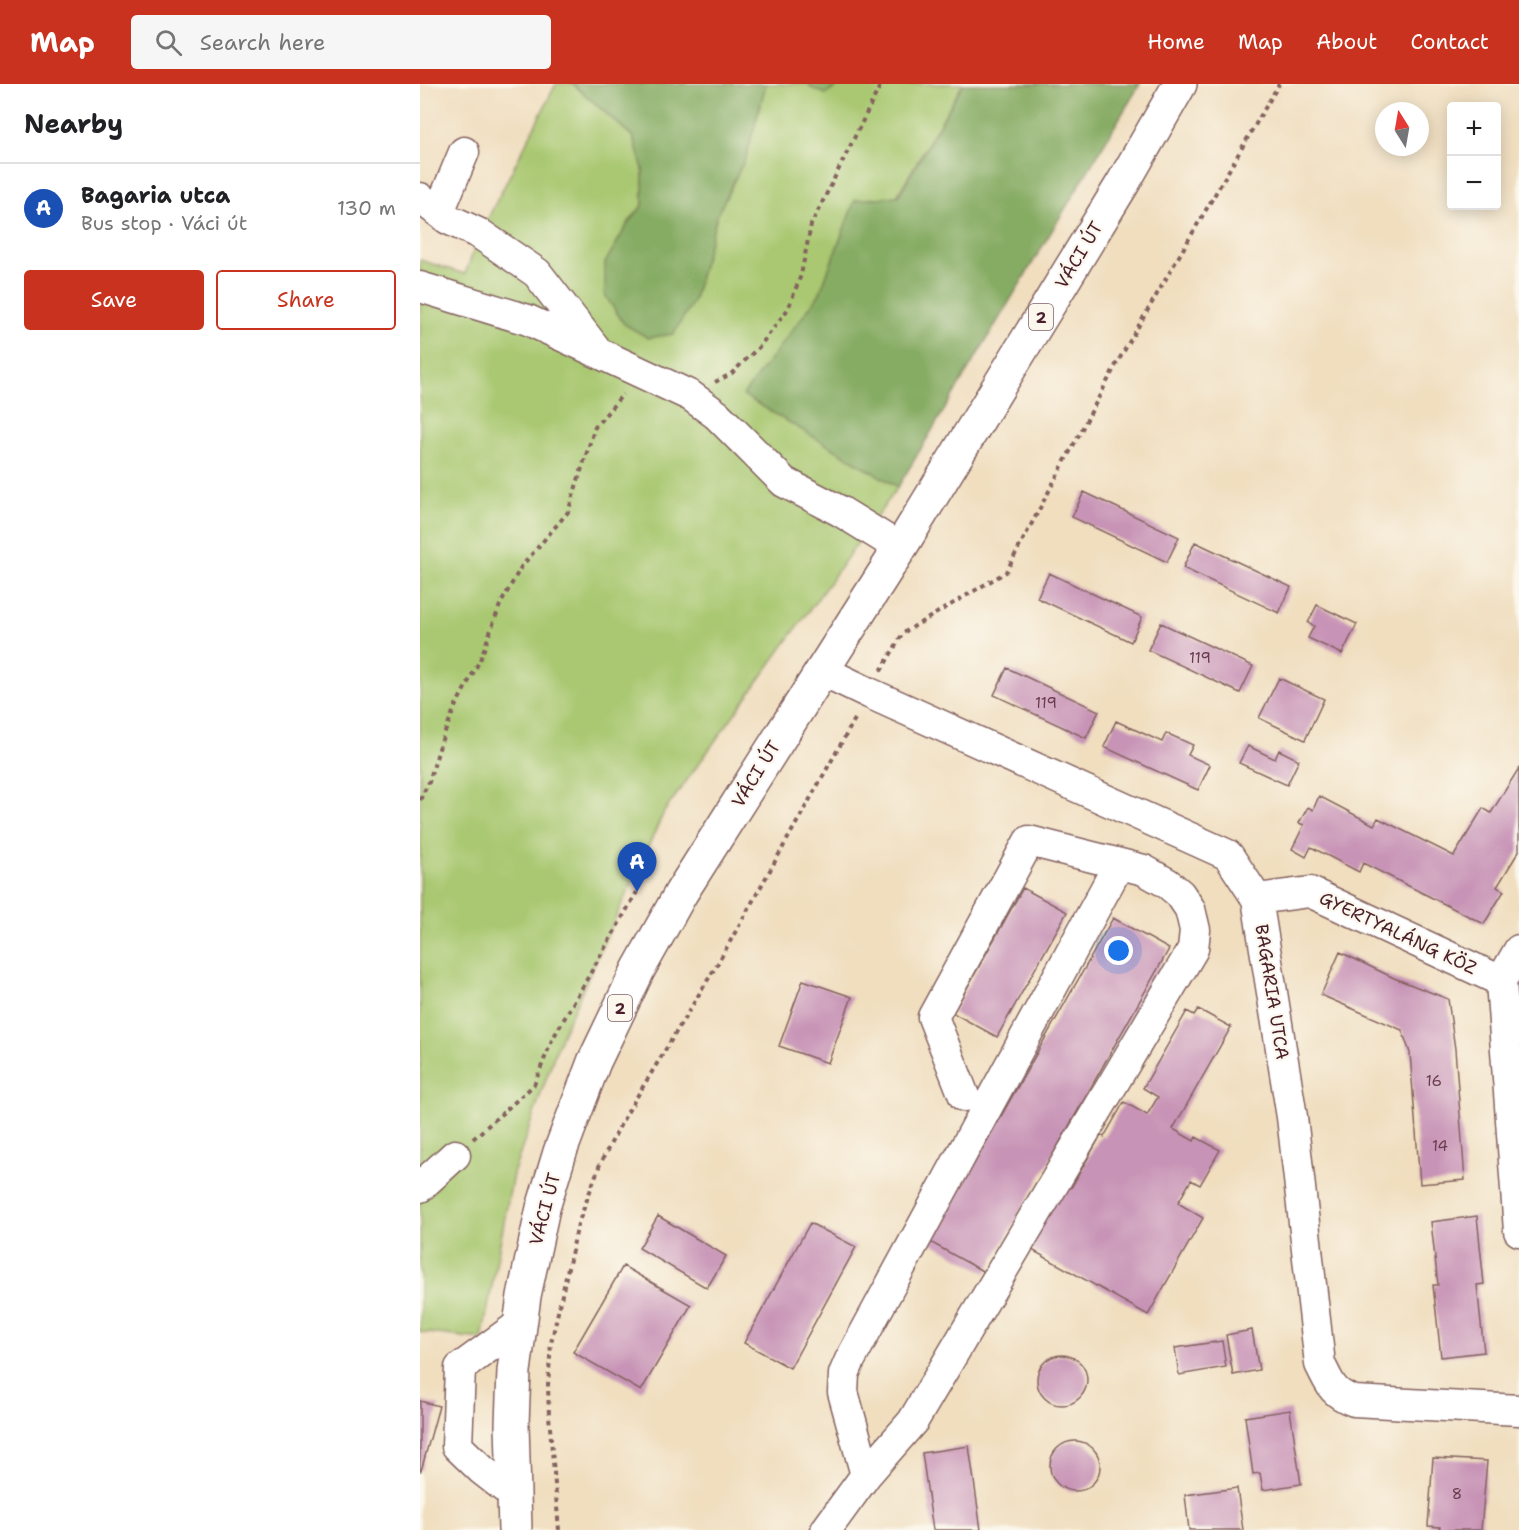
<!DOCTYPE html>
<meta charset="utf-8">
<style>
:root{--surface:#fff;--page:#f6f6f6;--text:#202124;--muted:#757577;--line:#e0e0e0;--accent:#c8321e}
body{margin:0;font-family:"Shantell Sans",sans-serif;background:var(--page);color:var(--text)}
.controls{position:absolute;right:18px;top:18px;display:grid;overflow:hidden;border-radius:6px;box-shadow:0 3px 15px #0003}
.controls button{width:54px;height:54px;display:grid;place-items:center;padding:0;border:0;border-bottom:2px solid var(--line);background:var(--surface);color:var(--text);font:30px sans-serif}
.compass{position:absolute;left:955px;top:18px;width:54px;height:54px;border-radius:50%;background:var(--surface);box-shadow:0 3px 15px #0003;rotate:349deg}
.you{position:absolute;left:699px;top:867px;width:21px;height:21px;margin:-15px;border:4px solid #fff;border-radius:50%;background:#1a73e8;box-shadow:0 0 0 9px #1a73e833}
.badge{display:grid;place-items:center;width:39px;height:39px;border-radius:50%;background:var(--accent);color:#fff;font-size:20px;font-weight:700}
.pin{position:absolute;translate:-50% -50px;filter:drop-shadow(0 2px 3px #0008)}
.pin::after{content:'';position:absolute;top:32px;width:21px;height:18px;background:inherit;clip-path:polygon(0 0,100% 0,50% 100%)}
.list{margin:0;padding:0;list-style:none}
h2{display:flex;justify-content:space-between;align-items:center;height:78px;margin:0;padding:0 24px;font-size:26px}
h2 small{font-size:20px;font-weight:400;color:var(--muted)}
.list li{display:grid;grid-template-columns:39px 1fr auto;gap:18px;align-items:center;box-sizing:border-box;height:90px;padding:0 24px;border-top:2px solid var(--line)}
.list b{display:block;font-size:22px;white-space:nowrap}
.list p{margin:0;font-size:20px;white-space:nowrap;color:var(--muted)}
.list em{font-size:20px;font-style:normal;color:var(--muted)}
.actions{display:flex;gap:12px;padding:18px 24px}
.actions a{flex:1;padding:14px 0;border:2px solid var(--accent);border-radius:6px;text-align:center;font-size:21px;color:var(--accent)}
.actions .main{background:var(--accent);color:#fff}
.icon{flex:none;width:33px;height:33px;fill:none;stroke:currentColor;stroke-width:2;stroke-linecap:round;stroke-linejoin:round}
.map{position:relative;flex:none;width:1099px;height:1446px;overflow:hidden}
header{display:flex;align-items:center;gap:36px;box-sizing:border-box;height:84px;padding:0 30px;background:var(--accent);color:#fff}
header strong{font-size:28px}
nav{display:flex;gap:33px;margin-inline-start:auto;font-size:21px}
.search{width:420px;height:54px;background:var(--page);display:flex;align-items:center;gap:15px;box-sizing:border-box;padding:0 21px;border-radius:6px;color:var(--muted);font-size:22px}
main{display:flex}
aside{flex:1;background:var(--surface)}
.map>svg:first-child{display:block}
.green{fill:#a9c871;stroke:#7a744e;stroke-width:1.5}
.forest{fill:#86ac63;stroke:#686647;stroke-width:1.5}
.building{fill:#c793b6}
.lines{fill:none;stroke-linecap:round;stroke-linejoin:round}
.minor-casing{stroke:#84625f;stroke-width:33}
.major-casing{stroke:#84625f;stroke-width:36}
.path{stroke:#84625f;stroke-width:4;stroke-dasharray:4.5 4.5;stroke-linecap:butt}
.minor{stroke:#fff;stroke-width:30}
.major{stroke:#fff;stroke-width:33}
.labels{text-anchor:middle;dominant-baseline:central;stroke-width:4.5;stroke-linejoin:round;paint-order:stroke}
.number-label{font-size:15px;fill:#693c4e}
.shield{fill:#fbf7ec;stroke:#7f6065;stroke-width:1.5}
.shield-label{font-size:16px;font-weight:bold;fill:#4a1f2b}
.street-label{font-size:18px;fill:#4a1f2b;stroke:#fbf7ec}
</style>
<header>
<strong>Map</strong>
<div class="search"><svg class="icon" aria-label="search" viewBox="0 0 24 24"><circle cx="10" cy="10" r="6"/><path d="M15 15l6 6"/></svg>Search here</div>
<nav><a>Home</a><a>Map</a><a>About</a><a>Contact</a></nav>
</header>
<main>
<aside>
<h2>Nearby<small></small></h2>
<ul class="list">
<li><span class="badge" style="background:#1a4fb4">A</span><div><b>Bagaria utca</b><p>Bus stop · Váci út</p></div><em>130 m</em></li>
</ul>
<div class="actions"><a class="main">Save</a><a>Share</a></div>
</aside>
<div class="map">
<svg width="1099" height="1446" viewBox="0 0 1099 1446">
<rect width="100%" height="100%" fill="#fbf7ec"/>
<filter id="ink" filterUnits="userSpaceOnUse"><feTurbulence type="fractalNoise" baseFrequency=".0167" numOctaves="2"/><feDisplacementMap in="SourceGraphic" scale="12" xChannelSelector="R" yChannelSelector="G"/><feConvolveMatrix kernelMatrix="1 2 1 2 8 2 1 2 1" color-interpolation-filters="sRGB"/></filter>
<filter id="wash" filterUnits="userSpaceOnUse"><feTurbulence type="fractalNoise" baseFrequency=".008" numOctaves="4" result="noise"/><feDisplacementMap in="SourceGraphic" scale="24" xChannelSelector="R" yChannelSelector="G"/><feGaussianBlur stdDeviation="1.35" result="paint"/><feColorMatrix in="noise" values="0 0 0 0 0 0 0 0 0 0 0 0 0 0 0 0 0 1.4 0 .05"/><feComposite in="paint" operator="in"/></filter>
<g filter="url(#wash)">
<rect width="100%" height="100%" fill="#f0debf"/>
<path class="green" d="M136,0H153L213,53L223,84V121L209,138L273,218L297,131L326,73L346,0H389L391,4L406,10L421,0H543L477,112L435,117L399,211L324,311L478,403L244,728L140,955L93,1090L62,1255L0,1248V176L45,190L60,150Z"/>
<path class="forest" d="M153,0H346L326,73L297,131L273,218L253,250L228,254L204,240L185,211V179L209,138L223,121V84L213,53Z
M389,0H421L406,10L391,4Z
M543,0H720L478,403L323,311L399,211L435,116L478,112Z"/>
<g id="blocks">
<path class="building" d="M664,408L759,453L747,478L652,433Z
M775,458L871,503L859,529L763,484Z
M629,489L722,533L711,558L617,514Z
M897,521L937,540L922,570L888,554L894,542L888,539Z
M741,539L833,582L820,609L728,566Z
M587,584L679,627L666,654L574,611Z
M859,594L904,615L885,656L839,634Z
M696,637L742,658L746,649L773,661L768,671L790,681L778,706L684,663Z
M828,662L855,675L859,666L879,676L867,701L819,679Z
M1099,684V767L1077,803L1084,807L1064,840L943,779L939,788L891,763L886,773L872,765L884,741L879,739L888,723L893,726L899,712L954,741L958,734L1034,772L1063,724L1071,729Z
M603,804L647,828L577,953L533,929Z
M693,834L749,865L566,1189L510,1158Z
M920,868L974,894L1028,915L1035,965L1045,1096L1000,1100L990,969L982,946L901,911Z
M383,896L432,913L408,979L359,962Z
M778,925L811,943L753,1045L774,1057L776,1053L800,1066L780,1101L771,1096L758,1119L783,1134L728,1231L605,1162L642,1099L651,1104L681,1051L684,1053L704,1018L727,1031L738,1013L723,1004L767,927L774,931Z
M238,1132L306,1172L287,1204L219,1164Z
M1057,1132L1064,1200L1057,1201L1064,1268L1021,1273L1013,1201H1018L1011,1138Z
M390,1139L436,1163L370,1284L324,1259Z
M203,1182L271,1221L221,1307L153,1268Z
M832,1246L839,1286L813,1291L806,1251Z
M802,1257L806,1283L759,1291L755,1264Z
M617 1296a25 25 0 1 1 50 0a25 25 0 1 1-50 0Z
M0,1317L19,1322L1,1387H0Z
M870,1326L881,1400L843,1406L840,1389L833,1390L825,1333Z
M630 1382a25 25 0 1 1 50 0a25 25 0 1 1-50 0Z
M549,1362L561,1446H513L502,1369Z
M1013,1374L1067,1377L1061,1446H1020V1443L1008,1442Z
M817,1404L823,1446H769L765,1411Z"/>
</g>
</g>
<g filter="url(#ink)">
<use href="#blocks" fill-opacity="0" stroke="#84625f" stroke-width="1.5"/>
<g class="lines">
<defs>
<path id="minor" d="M0,114L28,135L60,150L117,189L175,264
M19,128L44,68
M0,203L108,236L271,312L297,331L364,398L420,427L480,464
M401,586L449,609L808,771L837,815L872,1033L900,1280C910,1300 912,1309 934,1317L1099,1326
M837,815L890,808L1081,897
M1099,866L1081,897L1099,1147
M0,1103L35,1071
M446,1391L423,1308L424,1290L430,1276L699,780
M94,1411L62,1386L37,1362L40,1284L100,1240
M406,1446L446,1391L493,1337L773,865L775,846L770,825L760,810L747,799L724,786L609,757L513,933L544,1012"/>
<path id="major" d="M95,1446L92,1340L94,1287L104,1212L123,1124L140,1068L174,978L218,886L261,809L480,464L703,99L760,0"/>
</defs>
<use href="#minor" class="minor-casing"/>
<use href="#major" class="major-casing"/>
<path class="path" d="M295,298L311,290L339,263L368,225L381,191L391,141L461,0
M461,587L483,549L586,488L697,279L859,0
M0,716L9,698L21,658L35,623L60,576L80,521L101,483L148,428L175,343L203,310
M53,1055L114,1001L132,956L217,808
M139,1446L129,1332L128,1301L131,1259L158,1140L180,1080L204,1034L298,879L436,633"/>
<use href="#minor" class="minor"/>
<use href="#major" class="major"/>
</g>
</g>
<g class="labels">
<g class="number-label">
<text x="780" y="574">119</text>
<text x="626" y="619">119</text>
<text x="1014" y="997">16</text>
<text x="1020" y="1062">14</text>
<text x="1037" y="1410">8</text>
</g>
<g class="shield">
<rect x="609" y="220" width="24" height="26" rx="4.5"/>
<rect x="188" y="911" width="24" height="26" rx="4.5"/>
</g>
<g class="shield-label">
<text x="621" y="233">2</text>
<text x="200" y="924">2</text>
</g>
<g class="street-label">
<text transform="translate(659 171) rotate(-59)">VÁCI ÚT</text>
<text transform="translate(336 690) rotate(-58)">VÁCI ÚT</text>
<text transform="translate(978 849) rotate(25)">GYERTYALÁNG KÖZ</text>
<text transform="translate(852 908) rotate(81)">BAGARIA UTCA</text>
<text transform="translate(125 1125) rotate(-75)">VÁCI ÚT</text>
</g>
</g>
</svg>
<div class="controls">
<button>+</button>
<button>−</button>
</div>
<svg class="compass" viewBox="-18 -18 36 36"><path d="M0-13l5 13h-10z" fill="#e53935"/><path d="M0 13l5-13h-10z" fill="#757577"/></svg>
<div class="you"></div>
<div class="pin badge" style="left:217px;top:808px;background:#1a4fb4">A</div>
</div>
</main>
